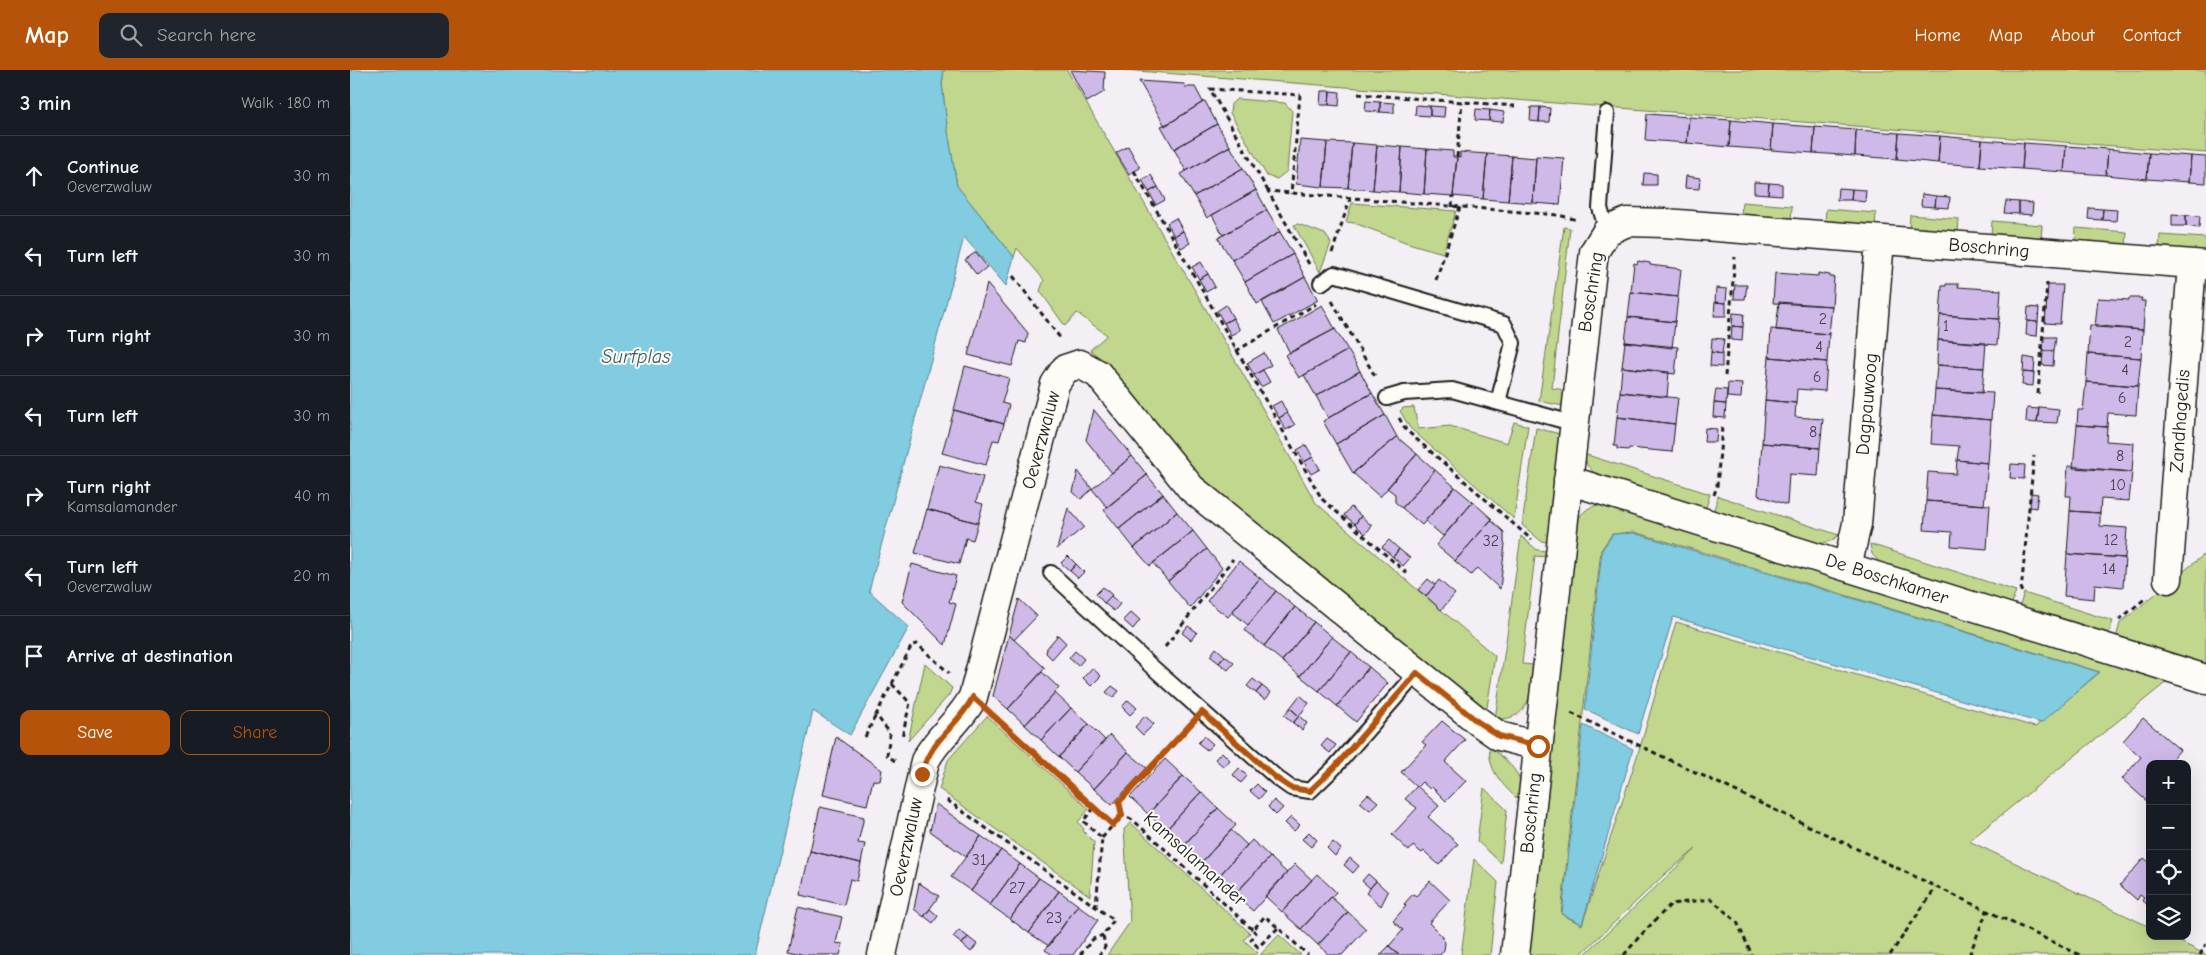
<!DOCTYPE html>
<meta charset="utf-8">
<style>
:root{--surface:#171b24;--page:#20242c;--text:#f1f3f6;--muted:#9ea1a6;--line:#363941;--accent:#b45309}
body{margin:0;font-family:"Comic Neue",sans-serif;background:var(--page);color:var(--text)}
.controls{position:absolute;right:15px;bottom:15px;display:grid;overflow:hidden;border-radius:10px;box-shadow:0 5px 20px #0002}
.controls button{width:45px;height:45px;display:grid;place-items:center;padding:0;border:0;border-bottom:1px solid var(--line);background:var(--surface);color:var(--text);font:25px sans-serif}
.stop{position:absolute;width:15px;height:15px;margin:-11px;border:4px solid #b45309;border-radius:50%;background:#fff}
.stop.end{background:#b45309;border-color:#fff;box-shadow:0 1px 5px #0008}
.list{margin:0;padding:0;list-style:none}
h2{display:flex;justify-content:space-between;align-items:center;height:65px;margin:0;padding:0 20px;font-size:21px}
h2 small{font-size:16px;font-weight:400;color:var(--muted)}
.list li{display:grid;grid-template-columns:32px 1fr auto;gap:15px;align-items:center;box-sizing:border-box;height:80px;padding:0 20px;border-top:1px solid var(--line)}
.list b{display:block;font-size:19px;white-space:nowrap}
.list p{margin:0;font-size:16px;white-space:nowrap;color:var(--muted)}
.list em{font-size:16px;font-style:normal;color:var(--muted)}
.actions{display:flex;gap:10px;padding:15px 20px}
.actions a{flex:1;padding:11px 0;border:1px solid var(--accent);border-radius:10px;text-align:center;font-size:18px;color:var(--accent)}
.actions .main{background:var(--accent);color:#fff}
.icon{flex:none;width:28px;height:28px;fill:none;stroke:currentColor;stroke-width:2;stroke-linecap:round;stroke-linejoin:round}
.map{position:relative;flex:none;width:1856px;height:885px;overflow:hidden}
header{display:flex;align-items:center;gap:30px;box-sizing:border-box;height:70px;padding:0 25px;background:var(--accent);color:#fff}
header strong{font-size:24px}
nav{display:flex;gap:28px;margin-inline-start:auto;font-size:18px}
.search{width:350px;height:45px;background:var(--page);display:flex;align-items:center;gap:12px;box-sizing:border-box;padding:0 18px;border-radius:10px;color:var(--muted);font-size:19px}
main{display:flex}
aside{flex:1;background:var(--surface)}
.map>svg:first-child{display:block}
.green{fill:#c1d78d;stroke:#6e7a54;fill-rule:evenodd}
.water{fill:#81cce1;stroke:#598692}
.building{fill:#ceb9e9;stroke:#1c1c1c}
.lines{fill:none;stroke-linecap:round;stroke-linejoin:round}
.lane-casing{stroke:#1c1c1c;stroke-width:18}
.street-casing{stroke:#1c1c1c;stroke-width:31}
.path{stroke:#1c1c1c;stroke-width:3;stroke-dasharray:5 4;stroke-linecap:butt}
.lane{stroke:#fdfcf7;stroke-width:14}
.street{stroke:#fdfcf7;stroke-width:28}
.route{stroke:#b45309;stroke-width:6}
.labels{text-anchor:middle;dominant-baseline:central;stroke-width:4;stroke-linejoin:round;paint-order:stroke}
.number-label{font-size:16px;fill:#48434f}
.street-label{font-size:19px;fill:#1c1c1c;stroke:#fdfcf7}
.water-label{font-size:20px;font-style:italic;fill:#3f5a61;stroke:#fdfcf7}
</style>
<header>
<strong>Map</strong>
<div class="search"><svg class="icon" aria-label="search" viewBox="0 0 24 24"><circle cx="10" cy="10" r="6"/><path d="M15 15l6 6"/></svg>Search here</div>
<nav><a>Home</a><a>Map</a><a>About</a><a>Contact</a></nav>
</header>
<main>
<aside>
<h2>3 min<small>Walk · 180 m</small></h2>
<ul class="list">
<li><svg class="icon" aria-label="ahead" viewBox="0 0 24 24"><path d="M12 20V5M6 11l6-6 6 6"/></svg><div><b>Continue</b><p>Oeverzwaluw</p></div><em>30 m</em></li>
<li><svg class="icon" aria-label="left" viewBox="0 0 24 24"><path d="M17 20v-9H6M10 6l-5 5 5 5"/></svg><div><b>Turn left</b></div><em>30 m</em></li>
<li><svg class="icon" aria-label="right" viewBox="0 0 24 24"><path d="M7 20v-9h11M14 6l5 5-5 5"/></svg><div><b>Turn right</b></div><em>30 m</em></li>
<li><svg class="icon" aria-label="left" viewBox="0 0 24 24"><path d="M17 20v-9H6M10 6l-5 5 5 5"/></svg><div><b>Turn left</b></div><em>30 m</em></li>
<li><svg class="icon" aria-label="right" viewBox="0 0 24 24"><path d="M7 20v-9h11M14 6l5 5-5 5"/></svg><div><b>Turn right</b><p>Kamsalamander</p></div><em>40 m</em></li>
<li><svg class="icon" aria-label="left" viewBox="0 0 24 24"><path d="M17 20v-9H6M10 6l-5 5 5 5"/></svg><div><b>Turn left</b><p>Oeverzwaluw</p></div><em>20 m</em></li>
<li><svg class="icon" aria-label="arrive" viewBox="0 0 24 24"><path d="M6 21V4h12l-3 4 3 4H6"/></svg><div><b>Arrive at destination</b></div></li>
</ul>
<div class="actions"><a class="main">Save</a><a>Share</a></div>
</aside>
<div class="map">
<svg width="1856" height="885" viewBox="0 0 1856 885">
<rect width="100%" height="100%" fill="#f4eff4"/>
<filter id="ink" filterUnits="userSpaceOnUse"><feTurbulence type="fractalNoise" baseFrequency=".02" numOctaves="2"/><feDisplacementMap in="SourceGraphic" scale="10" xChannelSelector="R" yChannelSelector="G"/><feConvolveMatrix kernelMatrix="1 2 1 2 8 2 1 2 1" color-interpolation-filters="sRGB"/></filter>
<g filter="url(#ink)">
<path class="green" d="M594,0H717L876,274L966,433L1145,586L1136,644L847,407L751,289L740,280L757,265L727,243L715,256L690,221L694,210L667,178L664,187L607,116L597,55L592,14Z
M774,0H1856V83Z
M887,29L935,33L942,41L937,101L927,109L917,106L880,43L881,34Z
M1392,132L1442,136L1441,150L1391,146Z
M1002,133L1106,141L1093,183L1058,173L1004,153L996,152Z
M1476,139L1526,143L1525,157L1475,153Z
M1560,145L1609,149L1608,163L1559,159Z
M1642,151L1692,155L1691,170L1641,165Z
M948,154L975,164L981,173L970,202L944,155Z
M1214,157L1220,158L1202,318L1215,320L1213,336L1189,331Z
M1726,158L1777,162L1776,176L1725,172Z
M1810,165L1856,168V182L1809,179Z
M1064,337L1068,359L1100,356L1157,373L1164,352L1178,356L1164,449L1060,358L1050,341L1053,338Z
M1186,358L1210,364L1198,472L1191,471L1172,455Z
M1234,384L1360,424L1355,441L1245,404L1237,395Z
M1368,426L1489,465L1481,471L1470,474L1363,443Z
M1254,435L1819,610L1619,771L1800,857V866H1819L1856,885H1234L1346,779L1315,804L1230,885H1178L1226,453C1232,441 1241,434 1254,435ZM1284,462L1349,481L1750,602L1685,657L1326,552L1292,671L1232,855L1211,844L1251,480L1262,464Z
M1171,466L1187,480L1197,481V487L1185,486L1172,594L1184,595C1181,622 1181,651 1145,649Z
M1520,474L1666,521L1661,536L1533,496L1522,484Z
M1856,483V597L1766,568L1770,553Z
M1674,523L1763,551L1758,566L1669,538Z
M575,593L602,618L599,625L558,671Z
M637,646L739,739L728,752L734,759L733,761L744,772L740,826L589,719L598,690Z
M1140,677C1154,688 1179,707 1168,727H1165C1151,713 1137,698 1140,677Z
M1134,718L1157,740L1151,793L1127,771Z
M781,753L900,863L894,870L908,883L905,885H757L780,852L774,759Z
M1124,789L1148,812L1140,885H1111Z
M929,865L951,885H910Z"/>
<path class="water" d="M0,0H594L592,14L597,55L607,116L664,187L656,216L614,167L519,521L559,557L500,665L463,641L405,885H0Z
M1284,463L1695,586L1749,602L1691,653L1323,547L1288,664L1235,639L1252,480L1263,464Z
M1233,655L1283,679L1232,854L1212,844Z"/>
<path class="building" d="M720,0L755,2L754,22L737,32Z
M789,11L834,14L835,17H845L853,32L815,56Z
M971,21H980L979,35H970Z
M980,21L990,22L989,36L979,35Z
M855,31L867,54L824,79L811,56L821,52Z
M1016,31L1030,32V42L1015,41Z
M1030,32L1044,33V43L1030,42Z
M1066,35L1080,36V46L1065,45Z
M1080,36L1095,37L1094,47L1080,46Z
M1181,37H1190L1189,52L1180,51Z
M1190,37L1200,38L1199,52H1189Z
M1126,39L1140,40L1139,51L1125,50Z
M1140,40L1154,42L1153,52L1139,51Z
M1297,44L1339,47L1337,73L1295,70Z
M1339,47L1381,50L1379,77L1337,73Z
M1381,50L1423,54L1421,80L1379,77Z
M867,54L880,76L836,101L824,79Z
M1423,54L1465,57L1463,83L1421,80Z
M1465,57L1506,60L1505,86L1463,83Z
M1506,60L1549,63L1547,89L1505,86Z
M1549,63L1590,66L1588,93L1547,89Z
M1590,66L1632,70L1630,96L1588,93Z
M950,70L977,72L973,117L946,114Z
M1632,70L1674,73L1672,99L1630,96Z
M977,72L1002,73L998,118L973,117Z
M1002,73L1027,75L1023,120L998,118Z
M1674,73L1716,76L1714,102L1672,99Z
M1027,75L1052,77L1049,122L1023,120Z
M778,76L790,98L779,104L766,83Z
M880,76L893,98L844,126L831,104Z
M1716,76L1758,79L1756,105L1714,102Z
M1052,77L1077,79L1074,124L1049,122Z
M1077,79L1103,81V87H1107L1103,126L1074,124Z
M1758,79L1799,83L1797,109L1756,105Z
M1110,82L1137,84L1133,129L1103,126L1107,87L1110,88Z
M1799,83L1841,86L1839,112L1797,109Z
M1137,84L1162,86L1158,131L1133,129Z
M1162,86L1186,88L1183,133L1158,131Z
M1186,86L1214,88L1210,135L1183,133Z
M1841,86L1856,87V113L1839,112Z
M893,98L906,120L857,148L844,126Z
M1294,103L1307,104V115H1293Z
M801,105L808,117L799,122L792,110Z
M1336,106L1350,108L1349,119L1335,118Z
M1404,112L1419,113L1418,124L1404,123Z
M1419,113L1432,114V125L1418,124Z
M808,117L815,130L806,135L799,122Z
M1488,118L1502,119L1501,130H1487Z
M1502,119L1516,120L1515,132L1501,130Z
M906,120L917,140L873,165L862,145Z
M1572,124L1586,126L1585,137L1571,136Z
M1586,126L1600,127L1599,138L1585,137Z
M1656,131L1669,132V144L1654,143Z
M1669,132L1683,133L1682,145L1669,144Z
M1739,138L1753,139L1752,150L1738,149Z
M1753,139L1767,140L1766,151L1752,150Z
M917,140L930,162L882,190L868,168Z
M1822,144L1836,145V156H1822Z
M1836,145L1850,146L1849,158L1836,156Z
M826,148L833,161L824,166L817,153Z
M833,161L840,173L831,178L824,166Z
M930,162L943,184L895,212L882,190Z
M626,182L637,197L627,205L615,190Z
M943,184L955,207L907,234L895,212Z
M1288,191L1300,193V195L1331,199L1328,227L1281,222L1284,193L1287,194Z
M851,192L858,204L849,209L842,197Z
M1425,203L1468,206V203L1480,205V207H1484L1482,236L1423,233Z
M858,204L865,217L856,222L849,209Z
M955,207L968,230L924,254L912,232Z
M637,214L678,263L676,273L669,271L662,296L618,285Z
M1596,214H1609L1608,217L1651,220L1649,249L1590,245L1592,216H1596Z
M1385,215H1397L1395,229H1384Z
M1698,215H1713L1710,254L1695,253Z
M1366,218L1377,219L1376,233L1365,232Z
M1281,222L1328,227L1325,252L1278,247Z
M1748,228L1779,230V228H1792L1791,231H1795L1793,260L1745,257Z
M1365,232L1376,233V246H1364Z
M1429,232L1482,236L1479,264L1426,260Z
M876,235L883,248L874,253L867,241Z
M972,235L985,259L940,283L928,260Z
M1678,237L1689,238L1688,252L1677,251Z
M1383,243L1394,244L1393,257L1382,256Z
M1590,245L1649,249L1647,275L1588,270Z
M1278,247L1325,252L1322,278L1275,272Z
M883,248L890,260L881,265L874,253Z
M1677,251L1688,252L1687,266L1676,265Z
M1740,255L1793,260L1791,288L1738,284Z
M1382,256L1393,257L1392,271L1381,270Z
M985,259L998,280L949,308L935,285Z
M1421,259L1479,264L1477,292L1419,287Z
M1694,267H1706L1704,281H1693Z
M1362,268L1374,269L1372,284L1361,282Z
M1588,270L1636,273L1634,298L1587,295Z
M1275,272L1328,277L1325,304L1272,297Z
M998,280L1010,301L966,326L954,305Z
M1693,281H1704L1703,296L1692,295Z
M1361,282L1372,284V297L1360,296Z
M914,283L921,295L904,305L897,293Z
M1738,284L1791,288L1788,316L1736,312Z
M1419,287L1477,292L1475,321L1447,319L1446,333L1415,330Z
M1674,287L1685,289L1684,303L1673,302Z
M1587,295L1634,298L1632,323L1585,320Z
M615,296L659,308L652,333L659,335L654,354L604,340Z
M1272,297L1319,302L1317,327L1270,322Z
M913,300L920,312L911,317L904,305Z
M1010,301L1022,323L978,348L966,326Z
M1673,302L1684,303L1683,316L1672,315Z
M1736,312L1788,316L1786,345L1758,343L1757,357L1727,355L1728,340H1733Z
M1378,313L1392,314L1391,328L1377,327Z
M1366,319L1377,320L1376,334L1364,333Z
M1585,320L1643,323L1641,350L1583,345Z
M1270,322L1328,328L1325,354L1267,347Z
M1022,323L1035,345L986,374L973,351Z
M1415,330L1446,333L1445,347L1473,349L1470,378L1412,373Z
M931,331L937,343L929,348L922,336Z
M1364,333L1376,334L1375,348L1363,347Z
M1689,337L1709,339L1707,353L1687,352Z
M1677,338L1689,339L1687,353L1676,352Z
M604,340L654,354L649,371L643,370L636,395L592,383Z
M744,340L782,386L762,403L736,370Z
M937,343L945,355L936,360L929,348Z
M1035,345L1047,367L1003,403L986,374Z
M1583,345L1641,350L1638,393L1607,390L1609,376L1581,374Z
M1267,347L1325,354L1322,382L1279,378V380L1267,379V376H1264Z
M1727,355L1757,357L1756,371L1784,373L1782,402L1723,398Z
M1355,358L1367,359L1366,372H1354Z
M1047,367L1067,384L1030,427L1003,403Z
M1412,373L1470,378L1468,406L1439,404L1437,435L1408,425Z
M956,375L963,387L954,392L947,380Z
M1067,384L1085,400L1052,438L1045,432V424L1037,418Z
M782,386L797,405L757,437L742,419Z
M963,387L970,399L961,404L954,392Z
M1607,390L1638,393L1634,435L1576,431L1578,402L1606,404Z
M1661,394L1675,395L1674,409L1660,408Z
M589,395L633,407L626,432L633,434L628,453L577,439Z
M1718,396L1782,402L1779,431L1751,429L1750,443L1720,441L1721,426H1716Z
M1085,400L1105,417L1072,455L1052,438Z
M728,401L742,419L731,429L723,422Z
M797,405L813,424L769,459L754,440Z
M1105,417L1123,432L1093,466L1075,451Z
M1681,423L1688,424L1686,438L1680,437Z
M813,424L827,442L784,478L769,459Z
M1576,431L1640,435L1637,479L1601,476L1602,462L1574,460Z
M1123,432L1142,449L1105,491L1086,475Z
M1001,437L1011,446L1005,454L994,445Z
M718,438L734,457L707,479Z
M577,439L628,453L623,470L616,468L609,494L565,483Z
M1720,441L1750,443V456L1777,458L1775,488L1717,484Z
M827,442L843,461L800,496L784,478Z
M1011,446L1022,456L1015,464L1005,454Z
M1141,450L1154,462V472L1155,474L1150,519L1127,498L1121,505L1105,491Z
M843,461L857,479L818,511L803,493Z
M1039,470L1049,479L1043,487L1032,477Z
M857,479L872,498L840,538L818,511Z
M1049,479L1060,488L1053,496L1043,487Z
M1717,484L1775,488L1773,517L1745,514L1744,529L1714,526Z
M718,486L726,494L720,501L711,493Z
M889,491L910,508L878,547L857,531Z
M562,494L606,506L599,532L606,534L595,575L552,532Z
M726,494L734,502L728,508L720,501Z
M910,508L926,521L898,555L882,542Z
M1078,509L1085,515L1076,526L1068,520Z
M1089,510L1105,524L1091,540L1076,526Z
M753,517L762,525L754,533L746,524Z
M926,521L945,537L914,576L894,560Z
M761,526L770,534L764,541L754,533Z
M669,529L687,546L664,570L659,565Z
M945,537L964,552L932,591L914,576Z
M781,542L790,550L783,559L773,550Z
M964,552L982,567L950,606L932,591Z
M838,556L847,562L841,570L832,563Z
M659,565L695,598L658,639L643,626Z
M708,565L716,573L702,589L696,583L697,578Z
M982,567L1001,582L969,621L950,606Z
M866,578L875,586L869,593L860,586Z
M725,581L734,589L728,596L719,588Z
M1001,582L1019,597L987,636L969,621Z
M875,586L884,593L878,600L869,593Z
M1019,597L1038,613L1006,652L987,636Z
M742,598L751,606L741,616L733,608Z
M692,602L709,618L675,655L658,639Z
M903,609L912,616L906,623L897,616Z
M762,616L769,621L763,628L756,622Z
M912,616L921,623L915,630L906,623Z
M705,623L721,638L691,670L675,655Z
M950,625L959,633L949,646L940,638Z
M778,630L787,638L780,645L772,637Z
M721,638L739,654L709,687L691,670Z
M940,638L949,646L943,653L934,645Z
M795,646L804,654L793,665L785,657Z
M949,646L957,653L952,660L943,653Z
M1793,648L1830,680L1818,694H1800V734L1772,709L1791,687L1773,671Z
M1092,651L1115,670L1095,692L1116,711L1096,731L1082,717L1080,719L1072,712L1067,717L1051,702L1076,675L1072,672Z
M739,654L755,670L725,702L709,687Z
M760,665L778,682L744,719L725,702Z
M854,666L863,674L857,680L848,673Z
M486,667L532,700L530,711L523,710L517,735L473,725Z
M977,669L986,675L980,683L971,676Z
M778,682L797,698L762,735L744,719Z
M872,682L880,690L874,697L865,689Z
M815,689L833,706L798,744L780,727Z
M889,698L897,706L891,713L883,705Z
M833,706L851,722L816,760L798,744Z
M907,714L915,722L909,729L900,721Z
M1067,716L1089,736L1078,747L1108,774L1089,795L1074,781L1072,783L1063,776L1059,781L1042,765L1067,738L1055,729Z
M851,722L868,738L833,776L816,760Z
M1018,724L1028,732L1020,740L1010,732Z
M924,730L933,738L926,745L918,737Z
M586,734L631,766L616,787L580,761Z
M470,737L514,747L508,773L515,774L511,793L460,781Z
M868,738L886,755L851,793L833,776Z
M941,747L950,755L944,761L935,753Z
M881,760L897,775L867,808L851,793Z
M959,762L967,770L961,777L952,769Z
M631,766L651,780L621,821L601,807Z
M902,770L920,787L885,824L867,808Z
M983,772L991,779L985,786L977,778Z
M651,780L670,794L640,835L621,821Z
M460,781L511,793L507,811L500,809L494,835L450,825Z
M920,787L937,803L903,841L885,824Z
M1000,788L1009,796L1003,803L994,795Z
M1794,788L1800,793L1799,836L1792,830L1794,828L1790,825L1787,830L1770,815Z
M670,794L689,808L660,849L640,835Z
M945,794L962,810L932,842L915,826Z
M967,804L986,822L951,859L932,842Z
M1018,804L1026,811L1020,818L1012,811Z
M689,808L709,821L679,863L660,849Z
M1026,811L1038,822L1031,836L1016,823Z
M1080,811L1100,830L1079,853L1092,866L1095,873L1094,880L1090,885H1049L1039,876L1053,860L1043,851L1056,836L1054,834L1063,824L1066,826Z
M569,813L589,826L574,847L564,839Z
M709,821L728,835L699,876L679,863Z
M981,827L998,842L968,875L951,859Z
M728,835L748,850L723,885H703L695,880Z
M448,837L492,847L486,873L493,874L490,885H455L438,881Z
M580,839L588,846L583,853L574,846Z
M998,842L1016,859L992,885H979L968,875Z
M609,860L618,867L612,874L603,867Z
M618,867L627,874L621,882L612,874Z
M1039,876L1049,885H1030Z"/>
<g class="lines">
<defs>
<path id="lane" d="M1257,161L1250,138L1257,43
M971,213L984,204L1154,254L1163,273L1148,332
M1037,328L1054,323L1102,320L1211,350L1224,351
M701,503L800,595L927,708L941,718L960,721L984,698L1067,603"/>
<path id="street" d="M1218,410L1856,609
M1497,497L1507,454L1530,170
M1818,509L1842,194
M532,885L575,691C587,667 611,651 623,627L705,314L715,299L730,294L748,304L841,418L1129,652L1149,666L1188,676
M1165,885L1244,182L1257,161L1277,152L1315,153L1856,195"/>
</defs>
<use href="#lane" class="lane-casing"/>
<use href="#street" class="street-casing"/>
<path class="path" d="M1008,24L1165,36
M1107,87L1112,32
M784,101L972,429L1060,506
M918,121L860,19L950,25L941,124
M1102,137L1103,126
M982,183L1000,129
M959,194L918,121L1208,145L1228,150
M663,206L711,269
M1086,210L1110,137
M982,231L1026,308
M886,281L966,234
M1375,306L1385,187
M1688,324L1697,213
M1049,348L1056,360L1182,470
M1364,425L1367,416L1372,357
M1671,522L1684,386
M1769,550L1797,527
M815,577L883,489
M542,614L560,633L552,667
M1221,643L1730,885
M645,647L763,755L772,745L783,750L903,860L915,846L958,885
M515,667L526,645
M545,691L537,685L540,663L526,645L562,575L567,574L599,603
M597,730L764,850L753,865L755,877L749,885
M744,738L733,751L752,768L746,836
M772,745L769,732L837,659
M752,768L763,755
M903,860L906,863L901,870L908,877L928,858
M730,885L743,869L753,865
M1274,885L1289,867L1321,834L1361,829L1387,852L1402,885
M1540,885L1586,817
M1621,885L1620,883L1637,841
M1850,885L1856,874"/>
<use href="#lane" class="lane"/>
<use href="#street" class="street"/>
</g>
</g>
<g class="lines" filter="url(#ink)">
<path class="route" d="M572,704C580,668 608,657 623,627L763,755L772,745L769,732L852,642L926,708L941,718L960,721L984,698L1067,603L1128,652L1149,666L1188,676"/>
</g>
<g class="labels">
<g class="number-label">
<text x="1473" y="249">2</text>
<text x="1596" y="256">1</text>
<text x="1778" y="272">2</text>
<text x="1469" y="277">4</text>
<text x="1775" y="300">4</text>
<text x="1467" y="307">6</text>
<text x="1772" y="328">6</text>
<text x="1463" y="362">8</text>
<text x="1770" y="386">8</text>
<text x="1768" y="415">10</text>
<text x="1761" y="470">12</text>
<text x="1141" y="471">32</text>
<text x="1759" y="499">14</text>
<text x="629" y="790">31</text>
<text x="667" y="818">27</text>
<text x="704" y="848">23</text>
</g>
<g class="street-label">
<text transform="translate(1639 178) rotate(5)">Boschring</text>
<text transform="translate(1241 222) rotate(-81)">Boschring</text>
<text transform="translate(1517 334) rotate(-85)">Dagpauwoog</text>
<text transform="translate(1830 351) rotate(-86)">Zandhagedis</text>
<text transform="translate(691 370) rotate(-75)">Oeverzwaluw</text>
<text transform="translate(1537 509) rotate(18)">De Boschkamer</text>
<text transform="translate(1181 743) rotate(-84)">Boschring</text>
<text transform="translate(556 777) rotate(-78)">Oeverzwaluw</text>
<text transform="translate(845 789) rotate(42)">Kamsalamander</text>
</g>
<g class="water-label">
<text x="286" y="286">Surfplas</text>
</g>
</g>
</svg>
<div class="controls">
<button>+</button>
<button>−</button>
<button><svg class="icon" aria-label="locate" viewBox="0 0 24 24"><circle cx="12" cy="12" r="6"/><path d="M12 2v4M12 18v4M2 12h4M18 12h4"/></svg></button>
<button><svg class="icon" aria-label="layers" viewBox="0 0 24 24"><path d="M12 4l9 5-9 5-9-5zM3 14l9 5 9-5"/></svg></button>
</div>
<div class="stop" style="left:1188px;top:676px"></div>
<div class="stop end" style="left:572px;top:704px"></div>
</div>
</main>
